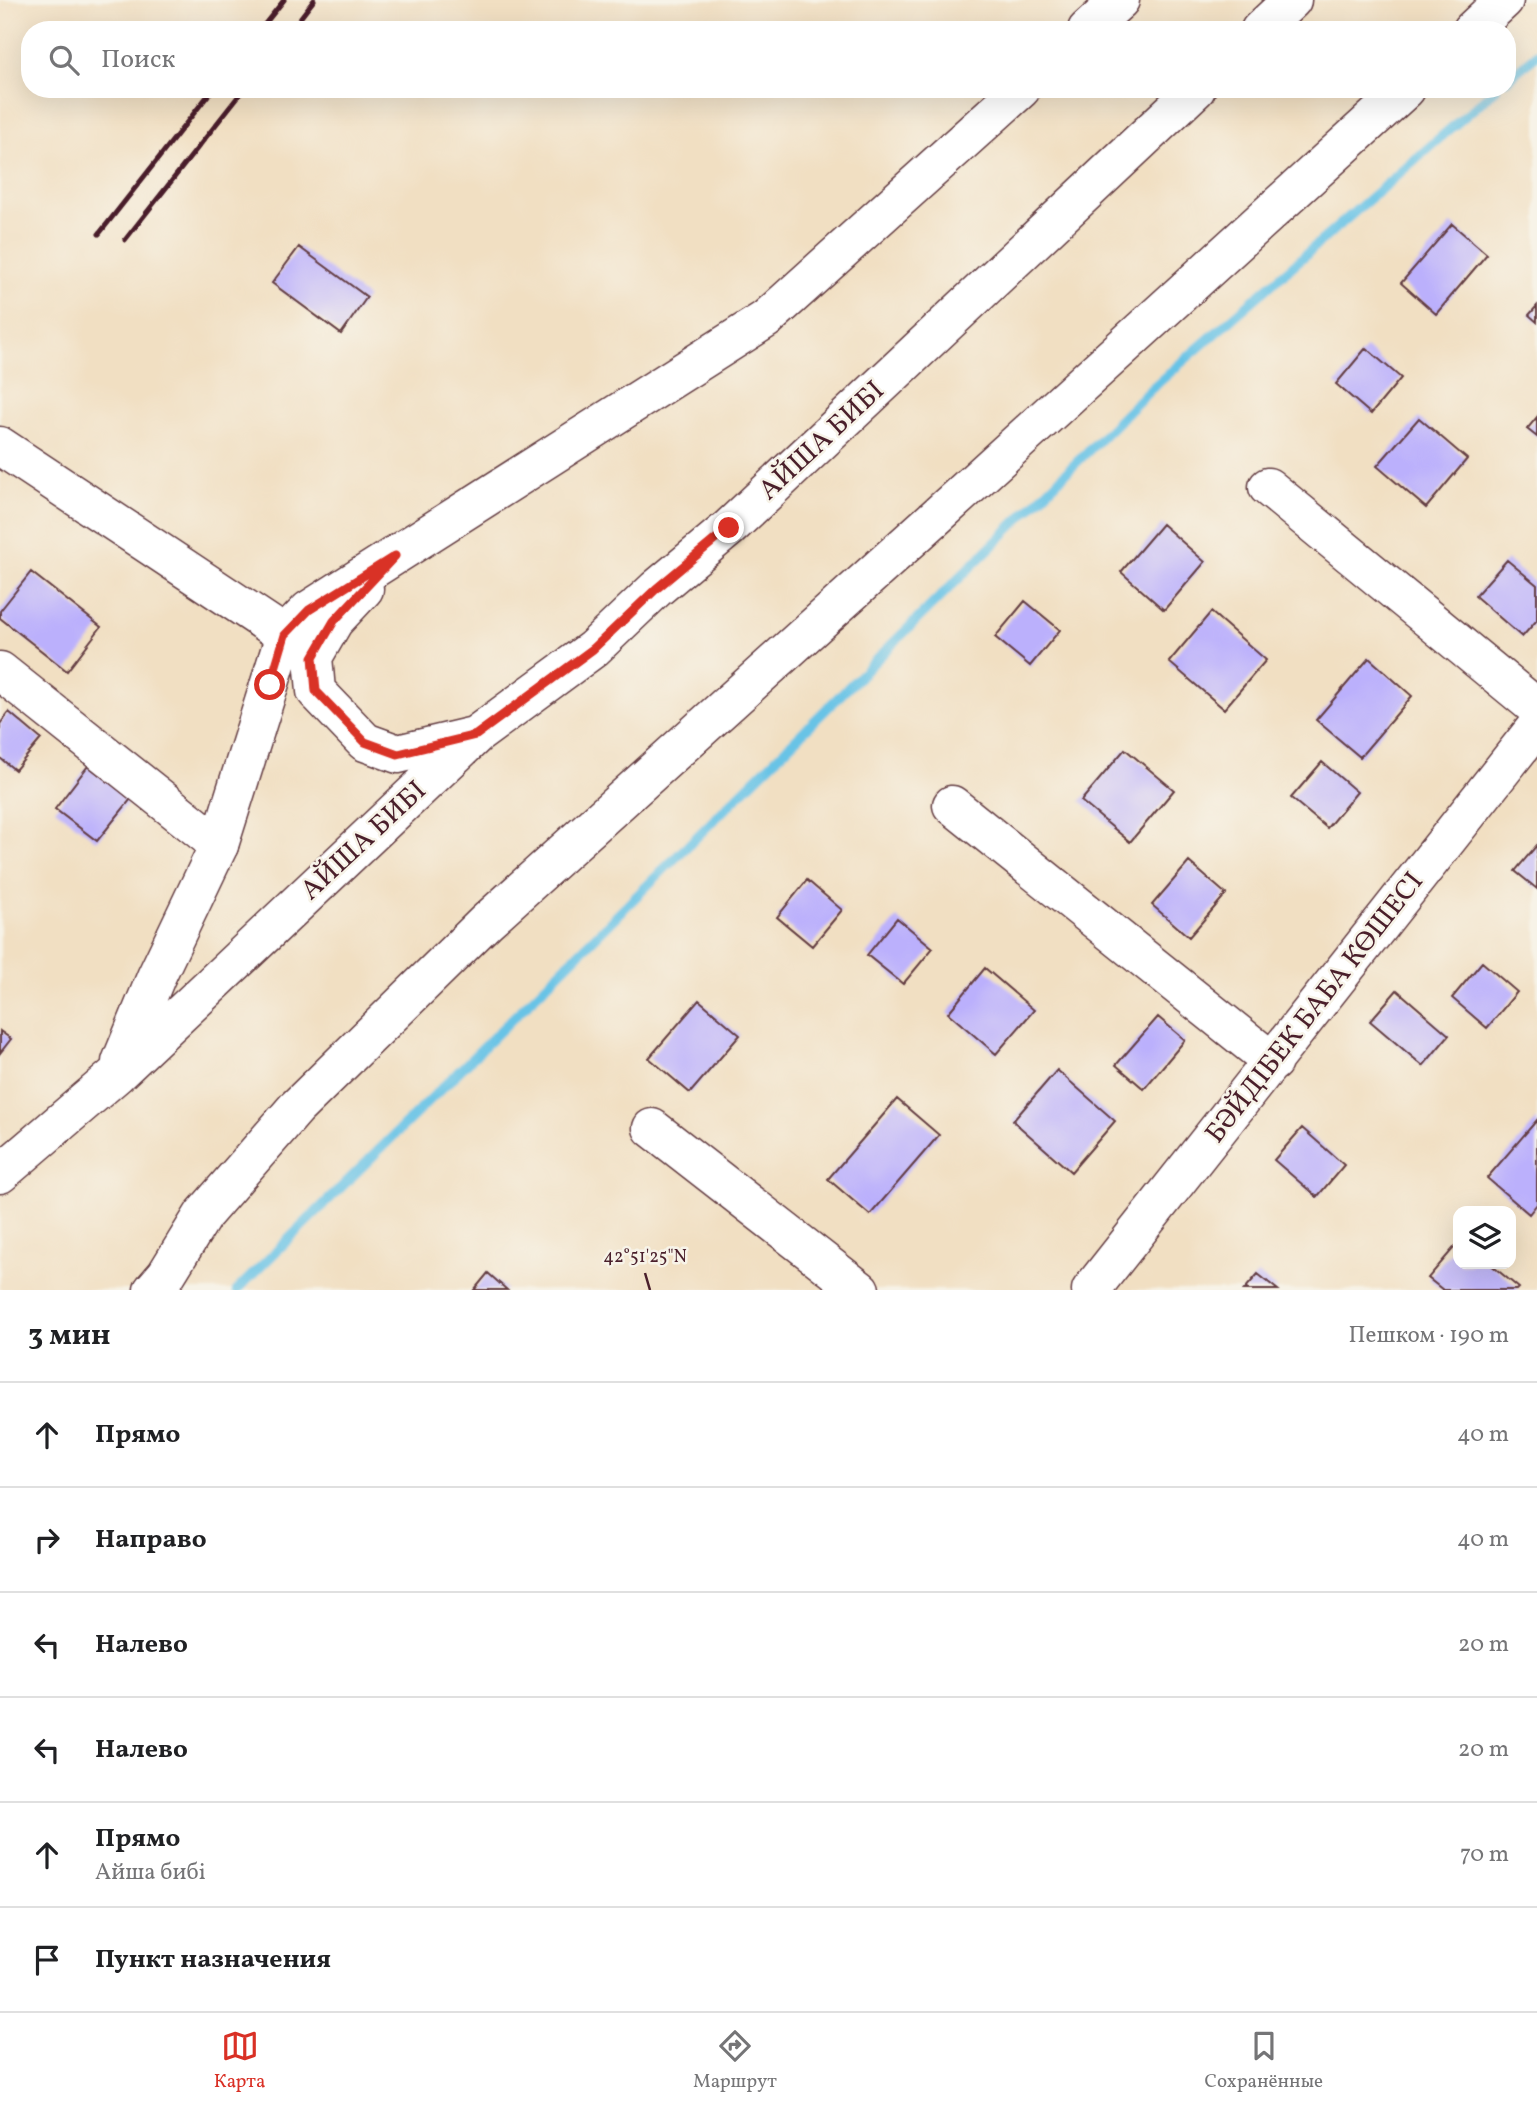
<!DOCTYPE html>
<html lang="ru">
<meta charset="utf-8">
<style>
:root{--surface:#fff;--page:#f2f2f2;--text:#202124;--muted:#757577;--line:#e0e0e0;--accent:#d93025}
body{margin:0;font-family:Vollkorn,serif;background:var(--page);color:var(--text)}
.controls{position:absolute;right:21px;bottom:21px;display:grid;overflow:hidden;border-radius:14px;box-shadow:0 7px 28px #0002}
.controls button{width:63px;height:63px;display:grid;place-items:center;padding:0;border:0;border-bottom:2px solid var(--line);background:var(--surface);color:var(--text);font:35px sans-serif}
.stop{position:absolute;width:21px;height:21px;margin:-16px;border:5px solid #d93025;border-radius:50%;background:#fff}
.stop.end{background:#d93025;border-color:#fff;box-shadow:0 2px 7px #0008}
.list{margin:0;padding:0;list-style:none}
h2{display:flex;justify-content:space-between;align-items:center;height:91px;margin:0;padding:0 28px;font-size:30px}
h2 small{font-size:23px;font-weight:400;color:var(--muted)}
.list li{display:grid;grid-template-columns:46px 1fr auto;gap:21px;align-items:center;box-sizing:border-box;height:105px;padding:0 28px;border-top:2px solid var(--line)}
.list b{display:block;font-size:26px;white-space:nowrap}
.list p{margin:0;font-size:23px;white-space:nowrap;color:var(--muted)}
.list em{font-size:23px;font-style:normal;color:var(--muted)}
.icon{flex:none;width:38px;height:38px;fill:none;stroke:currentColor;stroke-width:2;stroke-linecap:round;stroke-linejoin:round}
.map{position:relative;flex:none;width:1537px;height:1290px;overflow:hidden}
.search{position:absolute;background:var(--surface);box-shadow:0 7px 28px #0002;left:21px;right:21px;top:21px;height:77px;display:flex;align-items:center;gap:18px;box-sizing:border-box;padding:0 24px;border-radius:28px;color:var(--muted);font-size:26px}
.sheet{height:721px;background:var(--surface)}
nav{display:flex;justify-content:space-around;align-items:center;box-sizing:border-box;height:98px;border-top:2px solid var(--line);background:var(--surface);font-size:19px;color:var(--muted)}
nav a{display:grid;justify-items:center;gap:4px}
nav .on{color:var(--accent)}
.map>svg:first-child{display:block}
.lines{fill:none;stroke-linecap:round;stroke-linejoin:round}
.stream{stroke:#68c3e6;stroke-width:10}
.building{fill:#bbb0fc}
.minor-casing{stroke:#633c42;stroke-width:41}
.major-casing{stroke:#633c42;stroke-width:41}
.minor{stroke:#fff;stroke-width:38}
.major{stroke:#fff;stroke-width:38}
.rail{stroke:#4a1f2b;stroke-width:5}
.route{stroke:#d93025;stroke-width:9}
.ticks{fill:none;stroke:#4a1f2b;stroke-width:2.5}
.labels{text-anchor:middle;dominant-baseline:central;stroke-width:5;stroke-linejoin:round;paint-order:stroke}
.street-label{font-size:28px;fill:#4a1f2b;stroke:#f7f3e8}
.ticks-label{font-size:18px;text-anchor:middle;fill:#4a1f2b;stroke:#f7f3e8;stroke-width:5;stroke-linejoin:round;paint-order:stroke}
</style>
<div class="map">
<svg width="1537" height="1290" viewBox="0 0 1537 1290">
<rect width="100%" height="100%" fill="#f7f3e8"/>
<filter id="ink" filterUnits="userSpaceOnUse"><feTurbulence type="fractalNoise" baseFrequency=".0143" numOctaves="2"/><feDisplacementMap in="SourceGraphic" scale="14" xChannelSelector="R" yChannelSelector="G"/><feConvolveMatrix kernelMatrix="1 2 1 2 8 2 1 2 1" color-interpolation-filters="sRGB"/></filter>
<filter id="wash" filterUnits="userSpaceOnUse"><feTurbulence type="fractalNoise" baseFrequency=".00686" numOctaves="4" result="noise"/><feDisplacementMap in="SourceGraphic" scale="28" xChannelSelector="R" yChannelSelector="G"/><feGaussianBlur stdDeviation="1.57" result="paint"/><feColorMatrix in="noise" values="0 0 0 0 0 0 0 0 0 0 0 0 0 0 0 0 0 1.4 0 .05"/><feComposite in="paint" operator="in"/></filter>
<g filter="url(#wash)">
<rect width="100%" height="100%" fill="#f1dfc2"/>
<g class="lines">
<path class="stream" d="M1507,80L1537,54
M237,1290L1151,389L1496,89"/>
</g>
<g id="blocks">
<path class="building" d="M1452,224L1487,254L1436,314L1401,283Z
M299,247L367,297L341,334L272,283Z
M1537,306V322L1529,315Z
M1366,348L1401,378L1371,414L1336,384Z
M1537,417V437L1527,429Z
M1419,418L1467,459L1426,508L1377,466Z
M1162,524L1205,562L1164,610L1121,572Z
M1507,560L1537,585V620L1522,637L1475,596Z
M31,572L101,627L67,671L0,618V611Z
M1025,601L1060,630L1030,666L995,637Z
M1211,612L1266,660L1224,709L1169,662Z
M1369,658L1412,696L1360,757L1316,720Z
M9,712L41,739L15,770L0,758V724Z
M1125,749L1174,790L1130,842L1081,801Z
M1322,762L1357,792L1327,828L1291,798Z
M88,766L131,799L97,841L55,809Z
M1537,845V889L1515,871Z
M1189,862L1226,894L1189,937L1152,905Z
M807,880L842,910L812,946L777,917Z
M897,918L933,948L903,984L867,955Z
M1482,962L1517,992L1487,1028L1452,998Z
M985,968L1034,1010L996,1054L948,1013Z
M1397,990L1449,1035L1423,1066L1370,1021Z
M699,1000L740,1035L690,1093L649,1058Z
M1158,1017L1185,1040L1144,1089L1116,1065Z
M0,1031L11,1039L0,1053Z
M1057,1070L1115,1121L1071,1172L1013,1121Z
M897,1099L939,1135L870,1215L828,1179Z
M1537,1120V1204L1529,1214L1487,1178Z
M1302,1128L1344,1165L1317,1197L1274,1160Z
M1458,1243V1264H1490L1519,1288L1517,1290H1443L1428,1278Z
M488,1273L507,1290H474Z
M1258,1274L1278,1290H1244Z"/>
</g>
</g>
<g filter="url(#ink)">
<use href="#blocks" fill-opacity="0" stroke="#633c42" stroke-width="2"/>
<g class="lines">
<defs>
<path id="minor" d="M0,446L285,635
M1268,487L1537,708
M0,671L219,845
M952,805L1273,1062
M652,1128L860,1290
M1091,1290L1537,726"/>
<path id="major" d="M1087,30L1120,0
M1260,30L1292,0
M1472,30L1504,0
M364,589L334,621L313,657L316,691L365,742L398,754L474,736
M121,1062L156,977L219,845L285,635L309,610L766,319L1021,89
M0,1174L117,1074L476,735L593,649L656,589L729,528L1196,89
M153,1290L166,1275L203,1215L296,1108L486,922L937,516L1406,89"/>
</defs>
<use href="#minor" class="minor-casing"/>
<use href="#major" class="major-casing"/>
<use href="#minor" class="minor"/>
<use href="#major" class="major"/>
<path class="rail" d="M260,30L284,0
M291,30L314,0
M99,234L213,89
M125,240L244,89"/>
</g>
</g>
<g class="lines" filter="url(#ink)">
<path class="route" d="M270,685L285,635L309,610L395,556L334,621L313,657L316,691L365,742L398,754L476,735L593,649L656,589L729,528"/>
</g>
<path class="ticks" d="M645,1273L650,1290"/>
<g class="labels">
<g class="street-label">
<text transform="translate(822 441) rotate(-43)">АЙША БИБІ</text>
<text transform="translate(364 841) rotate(-43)">АЙША БИБІ</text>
<text transform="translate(1315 1008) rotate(-52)">БӘЙДІБЕК БАБА КӨШЕСІ</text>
</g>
</g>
<g class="ticks-label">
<text x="645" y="1262">42°51'25"N</text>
</g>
</svg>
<div class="controls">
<button><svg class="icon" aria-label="layers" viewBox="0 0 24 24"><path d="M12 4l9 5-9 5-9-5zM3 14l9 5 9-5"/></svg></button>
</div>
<div class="stop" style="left:270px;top:685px"></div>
<div class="stop end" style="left:729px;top:528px"></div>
<div class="search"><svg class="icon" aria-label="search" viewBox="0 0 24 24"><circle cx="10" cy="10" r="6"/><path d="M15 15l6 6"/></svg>Поиск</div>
</div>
<section class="sheet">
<h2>3 мин<small>Пешком · 190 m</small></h2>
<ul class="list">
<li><svg class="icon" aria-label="ahead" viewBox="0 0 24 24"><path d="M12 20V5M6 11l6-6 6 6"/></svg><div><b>Прямо</b></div><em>40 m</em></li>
<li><svg class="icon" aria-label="right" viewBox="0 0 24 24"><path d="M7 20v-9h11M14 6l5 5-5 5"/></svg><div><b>Направо</b></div><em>40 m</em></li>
<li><svg class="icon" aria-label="left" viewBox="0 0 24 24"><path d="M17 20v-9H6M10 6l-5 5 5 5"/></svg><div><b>Налево</b></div><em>20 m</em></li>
<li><svg class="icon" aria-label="left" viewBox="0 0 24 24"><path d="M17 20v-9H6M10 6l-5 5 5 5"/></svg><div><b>Налево</b></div><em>20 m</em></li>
<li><svg class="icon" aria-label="ahead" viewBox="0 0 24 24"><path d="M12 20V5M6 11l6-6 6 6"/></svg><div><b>Прямо</b><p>Айша бибі</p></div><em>70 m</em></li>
<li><svg class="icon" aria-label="arrive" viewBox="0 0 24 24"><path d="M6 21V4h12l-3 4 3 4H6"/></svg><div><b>Пункт назначения</b></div></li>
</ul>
</section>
<nav>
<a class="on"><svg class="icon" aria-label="map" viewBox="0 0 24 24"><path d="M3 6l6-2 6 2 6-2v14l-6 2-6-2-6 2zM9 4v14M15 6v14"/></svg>Карта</a>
<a><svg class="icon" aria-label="directions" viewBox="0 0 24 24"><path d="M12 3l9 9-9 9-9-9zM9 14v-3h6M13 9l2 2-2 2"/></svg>Маршрут</a>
<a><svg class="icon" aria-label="saved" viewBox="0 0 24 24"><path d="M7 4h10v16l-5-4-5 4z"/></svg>Сохранённые</a>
</nav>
